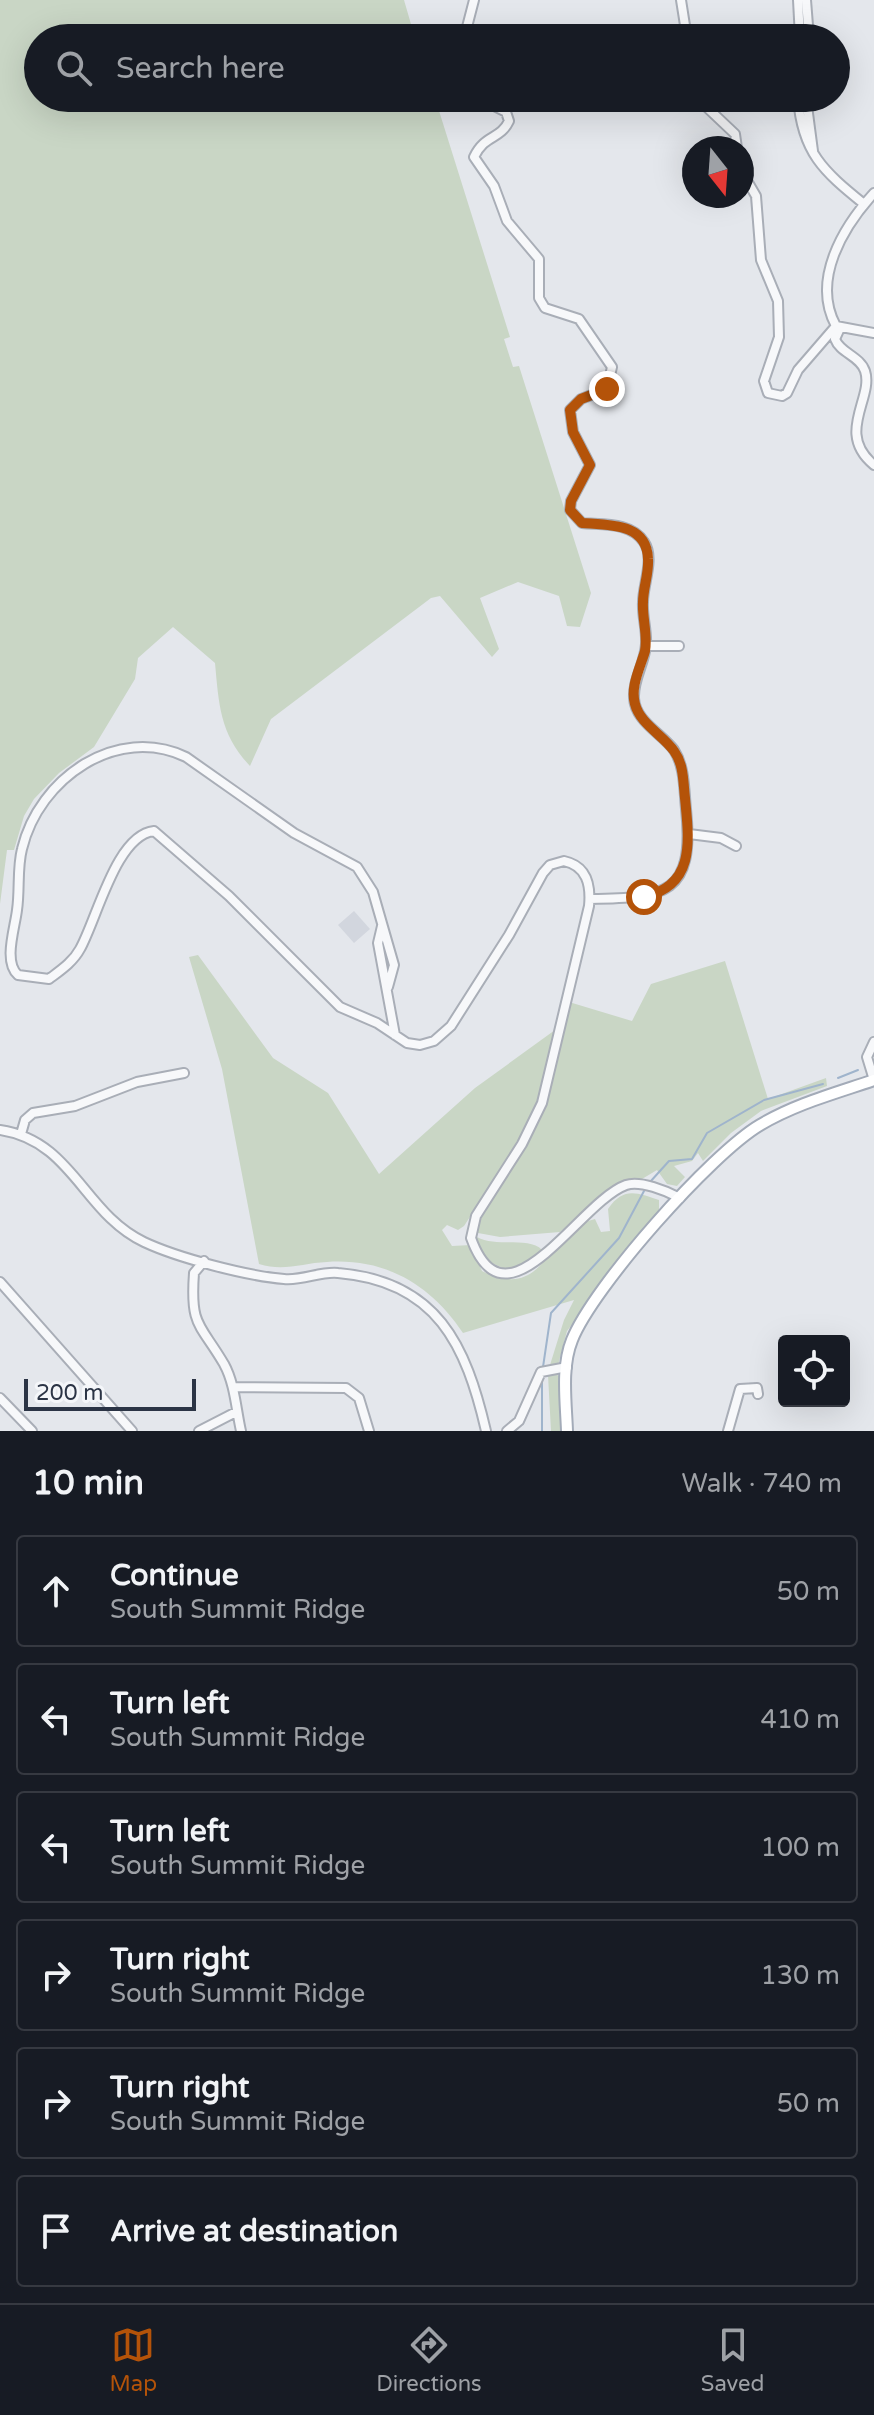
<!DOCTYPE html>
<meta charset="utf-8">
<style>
:root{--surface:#171b24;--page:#242831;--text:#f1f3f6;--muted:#9ea1a6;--line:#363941;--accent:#b45309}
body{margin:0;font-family:"Varela Round",sans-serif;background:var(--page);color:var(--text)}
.controls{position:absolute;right:24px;bottom:24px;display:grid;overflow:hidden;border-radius:8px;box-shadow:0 8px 32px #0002}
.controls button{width:72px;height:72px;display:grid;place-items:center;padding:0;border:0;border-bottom:2px solid var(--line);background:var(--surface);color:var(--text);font:40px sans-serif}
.compass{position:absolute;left:682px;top:136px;width:72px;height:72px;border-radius:50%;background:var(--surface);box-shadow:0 8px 32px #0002;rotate:163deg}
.scale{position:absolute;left:24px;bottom:20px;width:172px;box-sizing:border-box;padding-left:8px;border:4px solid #2b3445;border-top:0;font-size:22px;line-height:28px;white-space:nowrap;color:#2b3445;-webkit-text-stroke:6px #f4f6f9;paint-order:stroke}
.stop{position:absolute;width:24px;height:24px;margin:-18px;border:6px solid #b45309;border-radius:50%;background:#fff}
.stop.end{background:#b45309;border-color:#fff;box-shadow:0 2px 8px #0008}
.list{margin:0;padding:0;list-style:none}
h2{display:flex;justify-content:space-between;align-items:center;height:104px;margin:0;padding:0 32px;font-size:34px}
h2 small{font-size:26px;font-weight:400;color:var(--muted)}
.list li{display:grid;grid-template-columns:52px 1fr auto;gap:24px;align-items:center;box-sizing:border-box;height:112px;margin:0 16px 16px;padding:0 16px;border:2px solid var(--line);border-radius:8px}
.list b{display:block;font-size:30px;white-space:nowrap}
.list p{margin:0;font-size:26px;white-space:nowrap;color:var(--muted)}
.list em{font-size:26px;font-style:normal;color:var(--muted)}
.icon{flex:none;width:44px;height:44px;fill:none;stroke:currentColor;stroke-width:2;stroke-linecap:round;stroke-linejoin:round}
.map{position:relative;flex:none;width:874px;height:1431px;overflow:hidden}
.search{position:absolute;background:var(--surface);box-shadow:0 8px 32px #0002;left:24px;right:24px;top:24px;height:88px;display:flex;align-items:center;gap:20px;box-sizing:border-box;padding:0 28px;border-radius:44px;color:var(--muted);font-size:30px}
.sheet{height:872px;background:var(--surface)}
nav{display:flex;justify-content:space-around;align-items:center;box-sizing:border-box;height:112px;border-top:2px solid var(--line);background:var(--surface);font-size:22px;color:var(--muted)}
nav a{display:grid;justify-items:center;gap:4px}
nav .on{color:var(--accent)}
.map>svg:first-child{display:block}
.built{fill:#d2d6de}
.green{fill:#c9d6c5}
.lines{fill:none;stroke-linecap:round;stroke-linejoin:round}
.stream{stroke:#9fb4cc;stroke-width:2}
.minor-casing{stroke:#a9aeb7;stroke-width:12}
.major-casing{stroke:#a3abb8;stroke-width:14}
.minor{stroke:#f7f8fa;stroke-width:8}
.major{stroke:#fff;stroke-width:10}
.route{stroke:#b45309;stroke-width:10}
</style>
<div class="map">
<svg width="874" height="1431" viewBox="0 0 874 1431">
<rect width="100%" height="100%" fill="#e4e7ec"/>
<path class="built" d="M354,911L370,929L354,943L338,925Z"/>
<path class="green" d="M0,0H404L415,38H38V98H435L510,337L504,339L513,367L519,366L591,593L580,627L567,626L559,596L518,582L480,598L499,649L492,657L440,596L431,598L271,719L250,766C220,734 219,706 215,663L173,627L138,658L135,679L94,747L59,773L34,799L24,816L14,850H7L0,904Z
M198,955L273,1058L328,1093L379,1174L475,1088L555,1030L541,1097L527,1130L464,1226L458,1230L447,1225L442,1230L452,1246L471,1245L482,1271C548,1303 543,1231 595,1219L601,1232L610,1231L608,1209C623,1187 636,1192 659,1200V1214L567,1331L558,1365H550L564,1320L574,1300L463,1333C431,1285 386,1258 327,1262C302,1263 284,1272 259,1264L222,1069L189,957Z
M725,961L768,1099L826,1078L827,1086L761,1111L731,1133L703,1161L698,1153L692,1161L674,1166L685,1177L677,1186L667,1184L657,1170L642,1179L623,1180L560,1232L500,1237L478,1233L477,1220L540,1117L569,1002L632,1021L651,984Z
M477,1237C496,1248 529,1236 542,1250L523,1267L510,1271L489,1262L474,1239Z
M556,1374L560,1377L562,1431H551L548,1375Z"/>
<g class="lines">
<path class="stream" d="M838,1078L858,1070
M650,1182L669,1161L692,1159L707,1133L764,1100L823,1084
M543,1367L551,1313L619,1238L644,1191
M542,1431V1380"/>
<defs>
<path id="minor" d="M681,0L687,38
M798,0L800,38
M806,0L809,38
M468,38L467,27L474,0
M446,98L451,106L490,104L506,112L509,121C500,140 485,134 474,157L494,186L507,221L539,259V298L545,308L579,319L612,367L607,389L581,399L570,410L573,432L590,465L571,501L570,510L582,523C603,525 631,522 644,542C655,558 643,584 643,602C642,616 647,630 646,644C645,663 633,679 634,698C635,721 661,733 674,750C685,767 684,790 686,809C695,895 665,898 590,899
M697,98L735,134L737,148
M798,98C802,152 823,171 864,204
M806,98L813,151
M742,172L756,196L761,260L778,301L779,337L764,381L768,393L782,396L787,393L798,370L836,326
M874,193C843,227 811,280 836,326L874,333
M840,328L835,339C840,353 860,356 865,371C874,398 835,433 874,465
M646,646H679
M689,834L721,838L736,846
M382,926L378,943L395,1035
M388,987L394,965L373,892L357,867L294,833L186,757C117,724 39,778 22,849C17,868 20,890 17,910C15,928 3,962 18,975L49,979C61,970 73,962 80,949C97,919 116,835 154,831L229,896L340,1007L377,1023L407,1043L420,1045L434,1041L451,1026L509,935L543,873L550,865L564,861C587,866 591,885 589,906L542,1103L522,1144L476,1216L471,1238C506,1336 579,1202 626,1185C640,1180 667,1191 680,1198
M874,1042L867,1057L874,1080
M0,1130C73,1141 83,1213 144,1242C178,1258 247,1276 284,1279C302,1281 321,1271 338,1273C437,1281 466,1345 486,1431
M21,1134L25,1120L33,1113L75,1106L137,1082L184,1073
M204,1261L194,1273C190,1327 200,1323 224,1364C235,1384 236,1409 241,1431
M0,1282L132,1431
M233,1387L346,1388L359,1398L369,1431
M0,1398L32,1431
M199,1431L236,1412
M507,1431L519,1421L541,1372L567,1367
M728,1431L740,1389L757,1388L758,1394"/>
<path id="major" d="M567,1431C566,1402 561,1367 572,1340C593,1287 711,1154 760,1125C795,1104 836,1093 874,1080"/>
</defs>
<use href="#minor" class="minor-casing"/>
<use href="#major" class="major-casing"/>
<use href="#minor" class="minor"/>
<use href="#major" class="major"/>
</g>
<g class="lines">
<path class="route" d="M607,389L581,399L570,410L573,432L590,465L571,501L570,510L582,523C609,525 647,523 648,559C649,574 643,588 643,602C642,618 648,635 645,651C640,668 630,687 635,704C640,724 663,735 674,751C684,765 683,781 685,798C689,840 696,885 644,897"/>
</g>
</svg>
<div class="controls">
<button><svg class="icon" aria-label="locate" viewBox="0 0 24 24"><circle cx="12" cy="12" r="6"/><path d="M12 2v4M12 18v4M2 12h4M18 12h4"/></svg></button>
</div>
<svg class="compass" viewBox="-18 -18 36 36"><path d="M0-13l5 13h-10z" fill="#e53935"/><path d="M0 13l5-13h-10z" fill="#9ea1a6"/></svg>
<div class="scale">200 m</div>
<div class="stop" style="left:644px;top:897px"></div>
<div class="stop end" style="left:607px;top:389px"></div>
<div class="search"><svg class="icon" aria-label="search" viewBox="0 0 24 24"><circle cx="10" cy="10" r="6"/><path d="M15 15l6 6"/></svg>Search here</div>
</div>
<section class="sheet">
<h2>10 min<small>Walk · 740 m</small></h2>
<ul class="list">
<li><svg class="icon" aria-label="ahead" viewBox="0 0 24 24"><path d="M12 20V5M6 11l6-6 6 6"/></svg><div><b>Continue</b><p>South Summit Ridge</p></div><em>50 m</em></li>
<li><svg class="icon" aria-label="left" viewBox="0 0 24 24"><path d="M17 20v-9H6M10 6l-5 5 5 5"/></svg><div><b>Turn left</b><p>South Summit Ridge</p></div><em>410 m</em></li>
<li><svg class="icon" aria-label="left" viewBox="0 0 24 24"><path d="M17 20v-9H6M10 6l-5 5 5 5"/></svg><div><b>Turn left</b><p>South Summit Ridge</p></div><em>100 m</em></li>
<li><svg class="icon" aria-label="right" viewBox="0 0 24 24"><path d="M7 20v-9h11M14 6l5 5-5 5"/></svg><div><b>Turn right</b><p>South Summit Ridge</p></div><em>130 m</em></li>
<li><svg class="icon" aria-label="right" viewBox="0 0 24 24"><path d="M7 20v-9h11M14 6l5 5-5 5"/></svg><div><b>Turn right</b><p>South Summit Ridge</p></div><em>50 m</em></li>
<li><svg class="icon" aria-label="arrive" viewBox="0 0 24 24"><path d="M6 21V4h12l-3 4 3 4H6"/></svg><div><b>Arrive at destination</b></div></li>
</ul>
</section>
<nav>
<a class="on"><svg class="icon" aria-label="map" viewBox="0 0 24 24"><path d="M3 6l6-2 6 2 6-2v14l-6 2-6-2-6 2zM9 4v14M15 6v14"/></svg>Map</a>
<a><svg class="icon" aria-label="directions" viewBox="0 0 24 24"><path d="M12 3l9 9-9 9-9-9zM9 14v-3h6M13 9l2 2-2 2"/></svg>Directions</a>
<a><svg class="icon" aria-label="saved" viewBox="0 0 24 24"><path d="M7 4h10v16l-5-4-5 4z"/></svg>Saved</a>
</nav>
